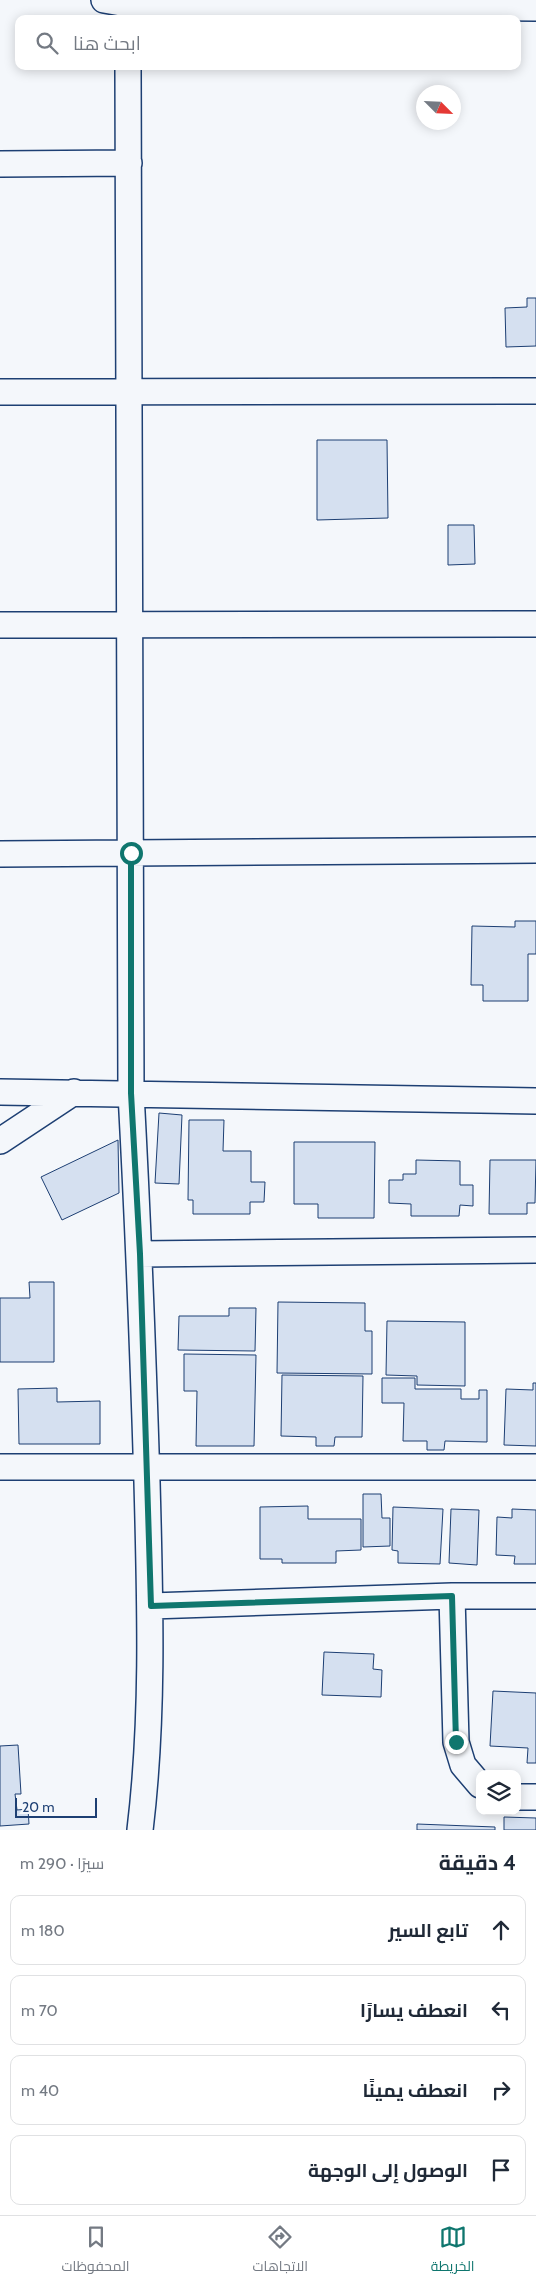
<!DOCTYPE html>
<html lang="ar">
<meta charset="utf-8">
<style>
:root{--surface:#fff;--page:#f2f2f3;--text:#1f2937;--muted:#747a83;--line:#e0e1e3;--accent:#0f766e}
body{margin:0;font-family:Cabin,Cairo,sans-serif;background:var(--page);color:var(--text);direction:rtl}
.controls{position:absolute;right:15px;bottom:15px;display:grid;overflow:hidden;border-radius:10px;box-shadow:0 2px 12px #0003}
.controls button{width:45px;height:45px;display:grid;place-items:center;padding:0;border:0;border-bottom:1px solid var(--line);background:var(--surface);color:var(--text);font:25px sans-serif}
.compass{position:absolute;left:416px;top:85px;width:45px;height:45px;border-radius:50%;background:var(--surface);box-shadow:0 2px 12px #0003;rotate:114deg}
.scale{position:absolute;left:15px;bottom:12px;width:82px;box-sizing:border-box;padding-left:5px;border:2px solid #1d3f73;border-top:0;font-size:14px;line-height:18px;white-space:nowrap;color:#1d3f73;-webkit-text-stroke:4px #f4f7fb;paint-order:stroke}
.stop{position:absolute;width:15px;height:15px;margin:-11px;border:4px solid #0f766e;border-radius:50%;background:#fff}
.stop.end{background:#0f766e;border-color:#fff;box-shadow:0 1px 5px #0008}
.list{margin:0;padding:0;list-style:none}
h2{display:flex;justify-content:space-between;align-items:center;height:65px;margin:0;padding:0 20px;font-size:21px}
h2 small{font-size:16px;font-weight:400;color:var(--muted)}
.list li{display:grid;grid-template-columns:32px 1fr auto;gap:15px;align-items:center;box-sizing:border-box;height:70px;margin:0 10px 10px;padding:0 10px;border:1px solid var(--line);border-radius:10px}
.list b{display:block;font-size:19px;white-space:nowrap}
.list em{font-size:16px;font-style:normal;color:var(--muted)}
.icon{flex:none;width:28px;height:28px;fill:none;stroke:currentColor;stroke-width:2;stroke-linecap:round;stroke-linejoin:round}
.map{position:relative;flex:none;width:536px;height:1830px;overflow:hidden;direction:ltr}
.search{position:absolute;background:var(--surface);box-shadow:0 2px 12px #0003;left:15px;right:15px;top:15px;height:55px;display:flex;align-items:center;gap:12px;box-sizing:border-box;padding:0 18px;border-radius:10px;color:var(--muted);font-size:19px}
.sheet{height:385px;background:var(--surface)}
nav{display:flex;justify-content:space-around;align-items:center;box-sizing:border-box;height:70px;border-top:1px solid var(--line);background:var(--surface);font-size:14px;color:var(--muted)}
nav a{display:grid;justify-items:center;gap:2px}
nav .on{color:var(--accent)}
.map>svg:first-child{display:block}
.building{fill:#d5e0f0;stroke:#1d3f73}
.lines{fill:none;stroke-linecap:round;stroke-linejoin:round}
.street-casing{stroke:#1d3f73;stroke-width:28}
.street{stroke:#f4f7fb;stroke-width:25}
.route{stroke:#0f766e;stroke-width:6}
</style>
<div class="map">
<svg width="536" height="1830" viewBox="0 0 536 1830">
<rect width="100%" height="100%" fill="#f4f7fb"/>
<path class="building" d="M527,298H536V346L506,347L505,308L527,307Z
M317,440H387L388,518L317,520Z
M448,525H474L475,564L448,565Z
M515,921H536V954H528V1001H483V985H471L472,926L515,927Z
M159,1113L182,1115L179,1184L155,1183Z
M189,1120H224L223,1151H251V1182H265L264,1202H250V1214H193V1200H188Z
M118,1140L119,1193L62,1220L41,1177Z
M294,1142H375L374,1218H318V1204H294Z
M416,1160L460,1161V1185H473V1206L460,1205L459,1216H411V1204L389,1203V1180H403V1174H416Z
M490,1160H536L535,1203H527V1214H489Z
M29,1282H54V1362H0V1298H30Z
M278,1302L365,1303V1331H372V1374L277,1373Z
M229,1308H256L255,1351L178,1350L179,1316H229Z
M387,1321L465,1322V1386L417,1385V1376L386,1375Z
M184,1354L256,1355L254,1446H196L197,1391H184Z
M282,1375L363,1376L362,1437H335L334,1446H316V1437L281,1436Z
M382,1378H415V1389H461V1399H479V1390H487V1442L445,1441L444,1450H427V1441H403L404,1403H382Z
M533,1383H536V1446L504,1445L506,1389L533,1390Z
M57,1388V1402L100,1401V1444H19L18,1389Z
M363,1494H381L382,1518H390V1546L363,1547Z
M308,1506V1519H361V1550L336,1551V1563H282V1559H260V1507Z
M393,1507L443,1509L440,1564L398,1563V1551L392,1550Z
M451,1509L479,1510L477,1565L449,1563Z
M512,1509L536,1510V1564H514L515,1556L496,1555L497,1517L512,1518Z
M324,1652L374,1654L373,1669L382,1670L381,1697L322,1695Z
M493,1691L536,1693V1763H527L528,1748L490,1746Z
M18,1745L21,1794H15L17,1810L28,1809L29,1824L0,1826V1746Z
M504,1817L536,1818V1830H504Z
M417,1824L495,1827V1830H417Z"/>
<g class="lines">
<defs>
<path id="street" d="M104,0L127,4L536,8
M128,66L131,1093C138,1223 143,1352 147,1482C150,1599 154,1714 140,1830
M0,164L129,163
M0,392L536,391
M0,625L536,624
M0,854L536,850
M0,1092L536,1101
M0,1141L74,1092
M140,1254L536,1250
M0,1467H536
M452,1596L456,1742L463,1765L480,1785
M151,1606L452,1596H536
M517,1797H536"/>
</defs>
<use href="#street" class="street-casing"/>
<use href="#street" class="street"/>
</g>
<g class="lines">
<path class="route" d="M131,853V1093L140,1254L151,1606L452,1596L456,1742"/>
</g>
</svg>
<div class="controls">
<button><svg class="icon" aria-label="layers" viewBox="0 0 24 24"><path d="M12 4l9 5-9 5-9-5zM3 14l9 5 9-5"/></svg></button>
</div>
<svg class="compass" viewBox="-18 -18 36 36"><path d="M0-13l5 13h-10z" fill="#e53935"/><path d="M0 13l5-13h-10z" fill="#747a83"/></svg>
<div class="scale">20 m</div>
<div class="stop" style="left:131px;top:853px"></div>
<div class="stop end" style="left:456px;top:1742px"></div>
<div class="search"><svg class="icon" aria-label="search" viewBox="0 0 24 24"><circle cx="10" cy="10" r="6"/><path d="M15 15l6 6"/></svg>ابحث هنا</div>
</div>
<section class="sheet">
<h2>4 دقيقة<small>سيرًا · 290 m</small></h2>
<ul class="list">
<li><svg class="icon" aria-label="ahead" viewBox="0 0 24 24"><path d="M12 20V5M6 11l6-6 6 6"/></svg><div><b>تابع السير</b></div><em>180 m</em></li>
<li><svg class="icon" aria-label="left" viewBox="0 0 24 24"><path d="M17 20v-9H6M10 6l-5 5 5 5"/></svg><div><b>انعطف يسارًا</b></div><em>70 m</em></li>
<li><svg class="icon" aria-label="right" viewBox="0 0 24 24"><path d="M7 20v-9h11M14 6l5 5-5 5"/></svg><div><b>انعطف يمينًا</b></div><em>40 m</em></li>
<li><svg class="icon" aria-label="arrive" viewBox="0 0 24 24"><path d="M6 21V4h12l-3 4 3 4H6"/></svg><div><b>الوصول إلى الوجهة</b></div></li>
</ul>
</section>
<nav>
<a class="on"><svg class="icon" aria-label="map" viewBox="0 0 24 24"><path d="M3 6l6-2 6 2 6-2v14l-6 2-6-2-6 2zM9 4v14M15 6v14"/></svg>الخريطة</a>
<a><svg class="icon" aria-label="directions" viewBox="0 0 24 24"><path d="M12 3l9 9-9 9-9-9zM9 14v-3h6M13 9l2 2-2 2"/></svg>الاتجاهات</a>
<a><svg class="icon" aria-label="saved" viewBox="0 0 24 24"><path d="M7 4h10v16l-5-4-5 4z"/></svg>المحفوظات</a>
</nav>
